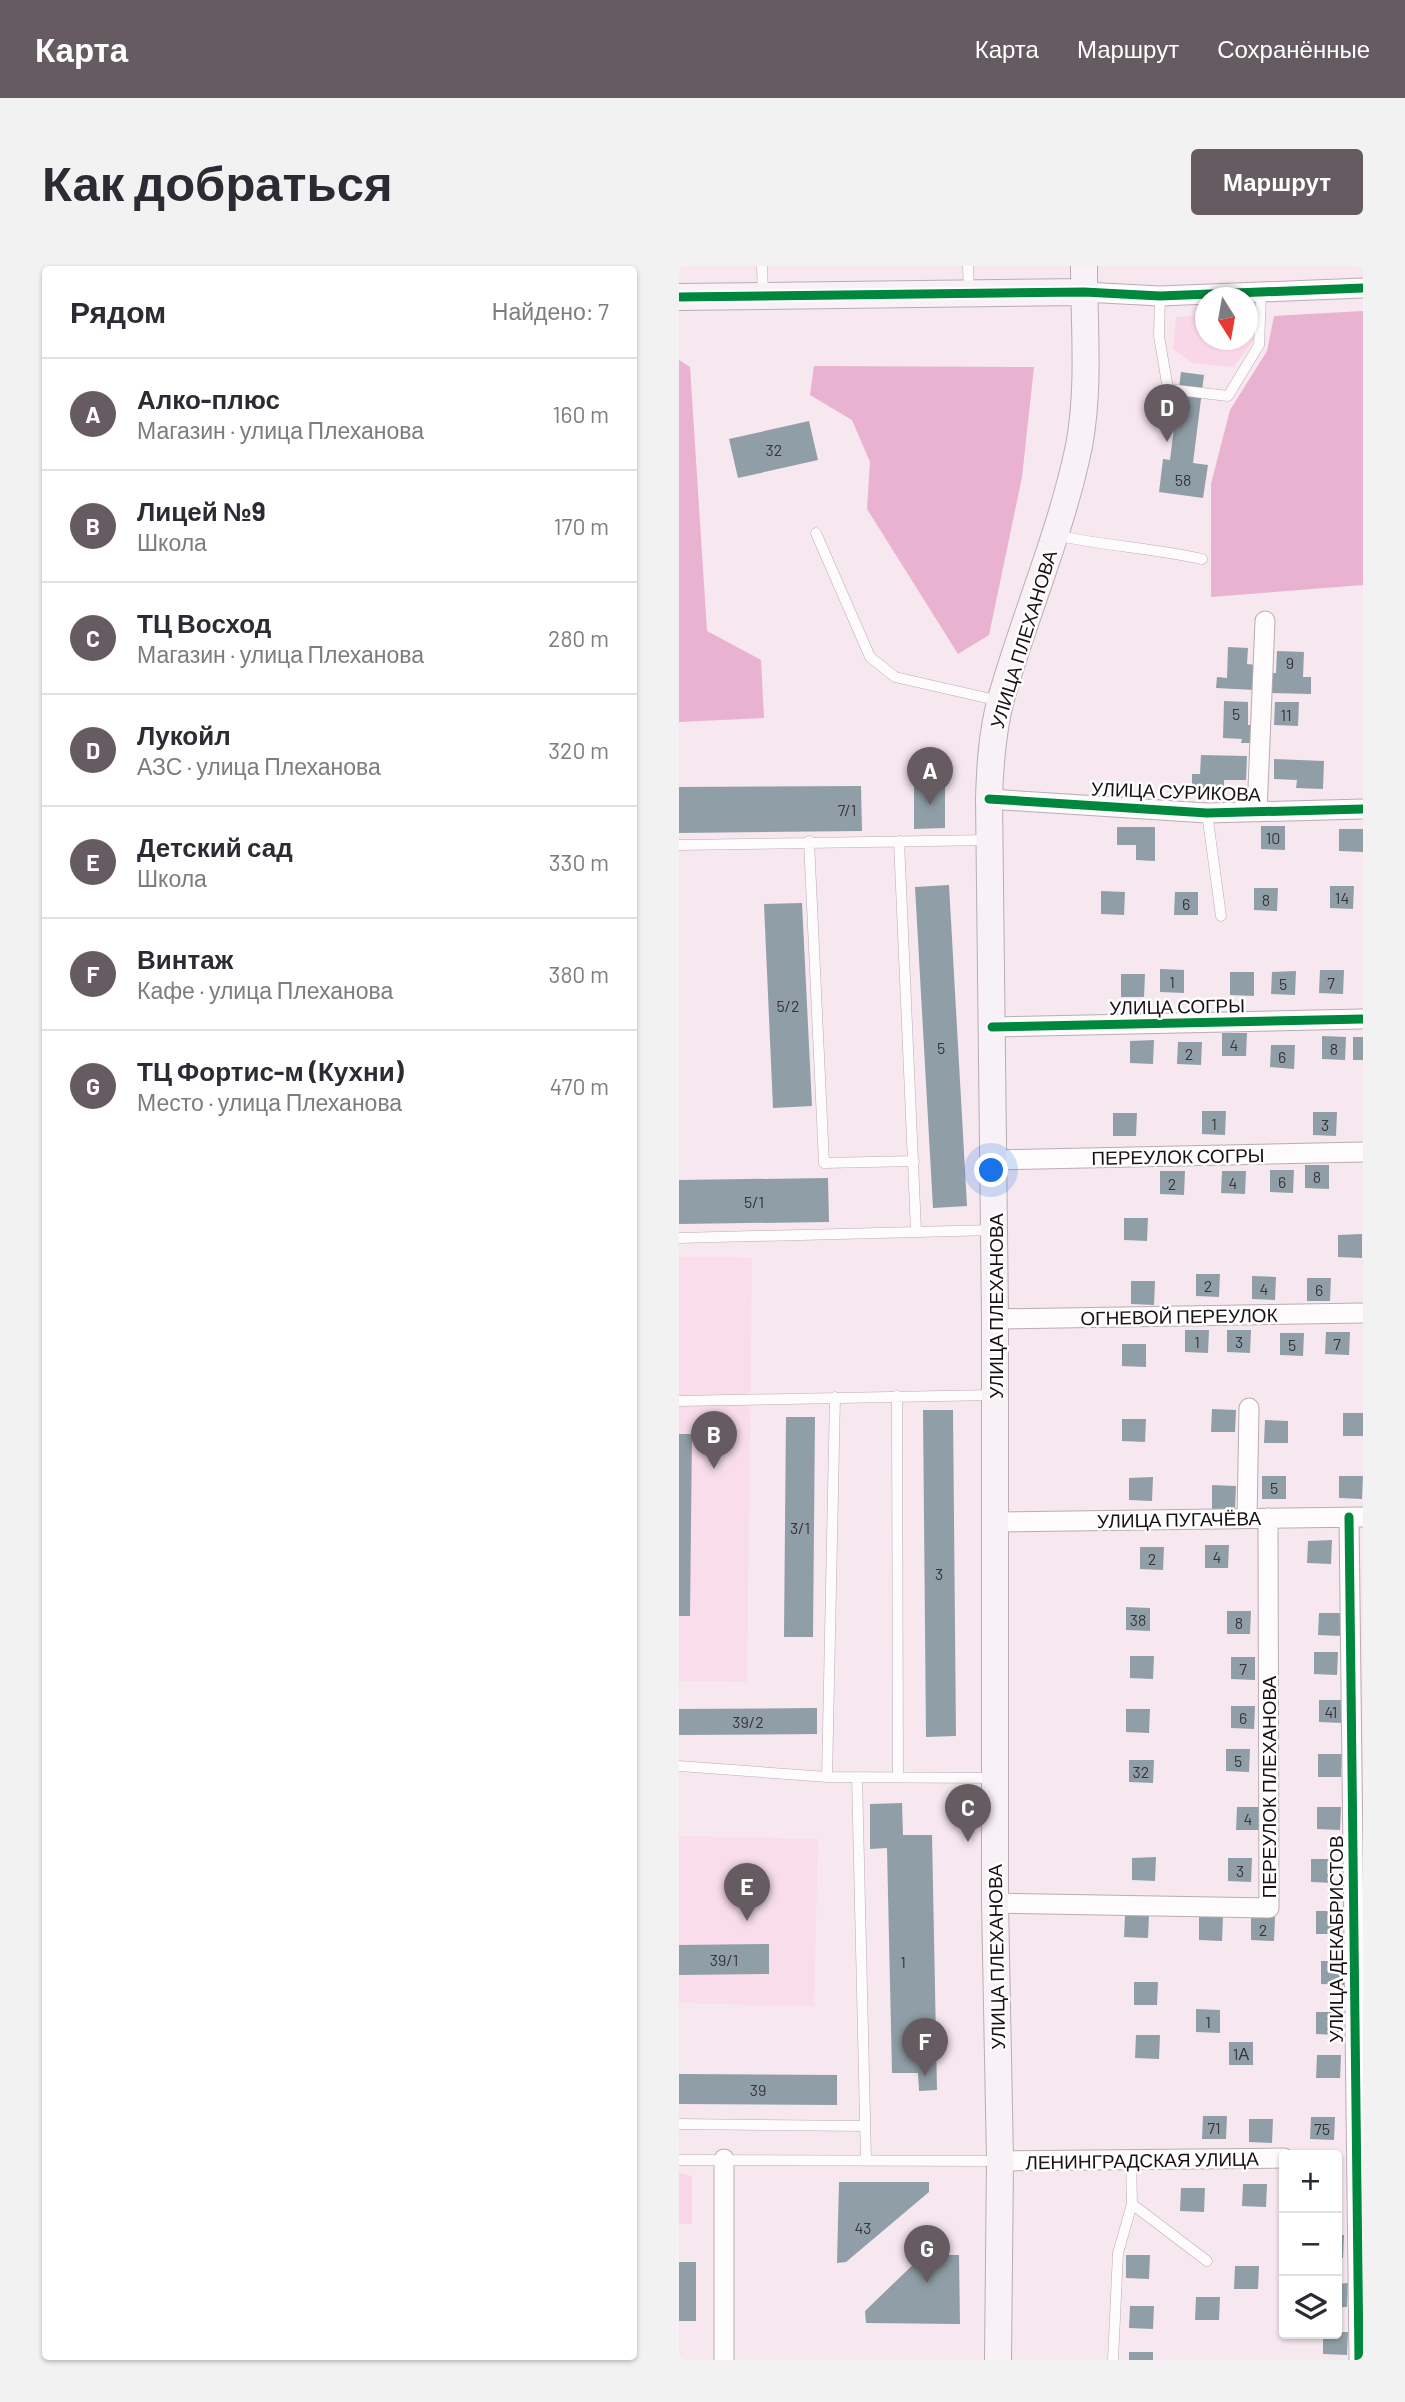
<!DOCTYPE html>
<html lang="ru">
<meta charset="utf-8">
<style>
:root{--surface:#fff;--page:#f2f2f3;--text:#2b2b33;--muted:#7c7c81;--line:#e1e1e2;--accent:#675b62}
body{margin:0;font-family:Barlow,sans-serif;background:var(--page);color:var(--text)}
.controls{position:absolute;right:21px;bottom:21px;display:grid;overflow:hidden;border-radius:7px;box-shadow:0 2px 5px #0004}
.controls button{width:63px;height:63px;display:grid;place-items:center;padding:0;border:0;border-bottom:2px solid var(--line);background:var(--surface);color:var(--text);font:35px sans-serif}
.compass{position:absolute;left:516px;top:21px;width:63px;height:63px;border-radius:50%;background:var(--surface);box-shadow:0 2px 5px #0004;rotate:169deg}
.you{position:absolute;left:313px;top:905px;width:24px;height:24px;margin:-18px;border:5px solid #fff;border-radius:50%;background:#1a73e8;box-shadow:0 0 0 10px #1a73e833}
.badge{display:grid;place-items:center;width:46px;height:46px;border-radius:50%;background:var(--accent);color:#fff;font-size:23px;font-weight:700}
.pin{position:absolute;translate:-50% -58px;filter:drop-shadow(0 2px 4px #0008)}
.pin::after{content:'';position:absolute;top:37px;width:24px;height:21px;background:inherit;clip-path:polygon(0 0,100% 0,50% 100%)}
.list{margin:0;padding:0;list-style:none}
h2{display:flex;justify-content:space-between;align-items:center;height:91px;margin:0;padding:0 28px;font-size:30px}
h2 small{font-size:23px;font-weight:400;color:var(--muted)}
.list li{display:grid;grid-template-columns:46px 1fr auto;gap:21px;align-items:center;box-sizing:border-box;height:112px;padding:0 28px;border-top:2px solid var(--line)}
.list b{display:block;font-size:26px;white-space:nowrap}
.list p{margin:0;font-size:23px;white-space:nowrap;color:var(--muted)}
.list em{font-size:23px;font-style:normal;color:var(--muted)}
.icon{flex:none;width:38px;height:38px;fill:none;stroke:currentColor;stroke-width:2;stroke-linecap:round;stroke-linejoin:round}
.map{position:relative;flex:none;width:684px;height:2094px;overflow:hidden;border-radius:7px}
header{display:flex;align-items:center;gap:42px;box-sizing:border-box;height:98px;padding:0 35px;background:var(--accent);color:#fff}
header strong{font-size:33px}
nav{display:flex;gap:38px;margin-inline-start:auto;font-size:24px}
.intro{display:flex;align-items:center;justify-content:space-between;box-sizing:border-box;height:168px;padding:0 42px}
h1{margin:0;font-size:49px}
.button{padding:18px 32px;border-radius:7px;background:var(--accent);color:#fff;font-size:24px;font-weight:700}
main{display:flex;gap:42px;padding:0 42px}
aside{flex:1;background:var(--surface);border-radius:7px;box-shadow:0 2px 5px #0004}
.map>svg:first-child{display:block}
.built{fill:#f9ddeb}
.green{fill:#fad7e8}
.forest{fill:#e9b2d0}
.building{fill:#909fa7}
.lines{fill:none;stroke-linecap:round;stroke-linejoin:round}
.lane-casing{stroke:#b9adb2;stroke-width:11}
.street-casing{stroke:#b9adb2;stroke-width:21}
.secondary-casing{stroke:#b9adb2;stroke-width:28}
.lane{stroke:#fefbfd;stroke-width:10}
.street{stroke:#fefbfd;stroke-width:19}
.secondary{stroke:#f8f1f5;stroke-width:26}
.cycleway-casing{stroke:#fff;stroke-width:13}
.cycleway{stroke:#00873e;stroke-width:9}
.labels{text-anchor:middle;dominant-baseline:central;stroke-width:5;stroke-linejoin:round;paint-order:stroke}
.number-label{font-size:16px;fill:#38343a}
.street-label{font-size:19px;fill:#1a1016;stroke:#fff}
</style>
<header>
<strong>Карта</strong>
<nav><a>Карта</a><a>Маршрут</a><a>Сохранённые</a></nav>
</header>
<div class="intro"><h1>Как добраться</h1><a class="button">Маршрут</a></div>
<main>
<aside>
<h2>Рядом<small>Найдено: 7</small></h2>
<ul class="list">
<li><span class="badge">A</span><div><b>Алко-плюс</b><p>Магазин · улица Плеханова</p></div><em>160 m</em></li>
<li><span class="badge">B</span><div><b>Лицей №9</b><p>Школа</p></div><em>170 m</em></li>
<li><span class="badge">C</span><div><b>ТЦ Восход</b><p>Магазин · улица Плеханова</p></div><em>280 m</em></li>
<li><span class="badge">D</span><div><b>Лукойл</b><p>АЗС · улица Плеханова</p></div><em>320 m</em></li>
<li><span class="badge">E</span><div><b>Детский сад</b><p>Школа</p></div><em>330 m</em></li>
<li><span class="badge">F</span><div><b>Винтаж</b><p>Кафе · улица Плеханова</p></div><em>380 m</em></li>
<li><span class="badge">G</span><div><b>ТЦ Фортис-м (Кухни)</b><p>Место · улица Плеханова</p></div><em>470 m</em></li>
</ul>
</aside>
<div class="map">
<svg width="684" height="2094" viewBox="0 0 684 2094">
<rect width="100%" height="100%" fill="#f7e7ef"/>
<path class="built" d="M0,991L73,992L68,1416L0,1415Z
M0,1570L139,1573L135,1740L0,1737Z"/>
<path class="green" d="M569,46H571L575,74L554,101L513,97L494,83L497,51L526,49V74H568Z
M0,1907L13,1910V1958H0Z"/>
<path class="forest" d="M684,45V319L532,331V218L551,144L588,85L595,50Z
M0,94L11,101L28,365L82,394L85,452L0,456Z
M135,100L355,101L343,211L310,369L279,388L188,243L191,196L173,154L131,129Z"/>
<path class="building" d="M502,106L525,109L514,197L529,199L524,232L480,226L484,193L491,194Z
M130,155L139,194L59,212L50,173Z
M549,381L569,382L568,398L577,399L575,424L537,422L538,411L548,412Z
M598,385L625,386L624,411H632V428L591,427V407H597Z
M545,435L569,436V459H576V477H562L563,473L544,472Z
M596,436H620L619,460L595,459Z
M522,489L568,490L567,514H545V528H513V508H521Z
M595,493L645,495L644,523L617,522L618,514L595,513Z
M235,515H266V562L235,563Z
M182,520L183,565L0,567V521Z
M582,560H606V584L582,583Z
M438,561H476V595L457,594V579H438Z
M660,563H684V586L660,585Z
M270,619L288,940L254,942L236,621Z
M651,620H675L674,643L651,642Z
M575,622H599L598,645L575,644Z
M422,625L446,626L445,649L422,648Z
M496,626H519V649H495Z
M123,637L133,840L94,842L85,638Z
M481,703L505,704V727L481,726Z
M641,704H665L664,728L640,727Z
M617,705L616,729L592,728L593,706Z
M551,706H575V730L551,729Z
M442,708H466L465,731H442Z
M543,767H568L567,790H543Z
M643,770L667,771L666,794L643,793Z
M674,771H684V794H674Z
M475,774L474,798L451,797V775Z
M499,776H523L522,799L498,798Z
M592,779H616L615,803L591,801Z
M523,845H547L546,869L523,868Z
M634,846H658L657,870L634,869Z
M434,847H458L457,870H434Z
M626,899H650V923L626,922Z
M591,904H615L614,927L591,926Z
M481,905H506L505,929L481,928Z
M543,905H567L566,928L542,927Z
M149,912L150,956L0,958V914Z
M445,952H469L468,975L445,974Z
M683,968V992L659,991V969Z
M517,1008H541L540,1031L517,1030Z
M573,1010L597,1011L596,1034L573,1033Z
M628,1012H652L651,1035H628Z
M452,1015H476L475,1039L452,1038Z
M506,1064H530L529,1087L506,1086Z
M548,1064H572L571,1087L548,1086Z
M647,1066H671L670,1089L646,1088Z
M601,1067H625L624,1090L601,1089Z
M443,1078H467V1101L443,1100Z
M533,1143L557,1144L556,1166H532Z
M244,1144H274L277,1470L247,1471Z
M664,1147H684V1170H664Z
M107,1151H136L134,1371H105Z
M443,1153H467L466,1176L443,1175Z
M586,1154L609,1155V1177H585Z
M0,1168H13L11,1350H0Z
M583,1210H607V1233H583Z
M660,1210H684L683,1233L660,1232Z
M474,1211L473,1235L450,1234V1212Z
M533,1219L557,1220L556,1243H533Z
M653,1274L652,1298L628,1297L629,1275Z
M526,1279H550L549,1302H526Z
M461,1281H485L484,1304L461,1303Z
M447,1341L471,1342V1365L447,1364Z
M548,1345H572L571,1368H548Z
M640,1347H663V1370L639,1369Z
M635,1386H659L658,1409L635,1408Z
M451,1390H475L474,1413L451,1412Z
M552,1391H576V1414L552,1413Z
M640,1434H664L663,1457L640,1456Z
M552,1440H576L575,1463L552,1462Z
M138,1442V1468L0,1469V1443Z
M447,1443H471L470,1467L447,1466Z
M547,1483H571L570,1506L547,1505Z
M639,1488H663L662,1511H639Z
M450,1494H475L474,1517L450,1516Z
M223,1537L224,1569H253L258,1824L240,1825L239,1807H213L208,1582L191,1583V1538Z
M558,1541H582L581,1564H557Z
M638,1541H662L661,1564L638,1563Z
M477,1591L476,1615L453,1614V1592Z
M549,1592H573L572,1616L549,1615Z
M632,1593H656L655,1617L632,1616Z
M637,1645H661L660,1668H637Z
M446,1649H470L469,1672L445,1671Z
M520,1651H544L543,1675L520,1674Z
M596,1651L595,1675L572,1674V1652Z
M90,1678V1708L0,1709V1679Z
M642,1695H666L665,1719L642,1718Z
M455,1716H479L478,1739H455Z
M517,1743L541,1744V1767L517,1766Z
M637,1746H661L660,1769L637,1768Z
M457,1769H481L480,1793L456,1792Z
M550,1776H574V1799H550Z
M638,1789H662L661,1812H637Z
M0,1808L158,1809V1839L0,1838Z
M524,1850H548L547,1873H523Z
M632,1851H656L655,1874L631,1873Z
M570,1853H594L593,1877L570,1876Z
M160,1916H250V1926L167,1996L158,1997Z
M564,1918H588L587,1941L563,1940Z
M502,1922H526L525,1946L501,1945Z
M658,1969H665L664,1992H658Z
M244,1989H280L281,2058L187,2057L186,2045Z
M447,1989H471L470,2013L447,2012Z
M0,1996H17V2055H0Z
M556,2000H580L579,2023H555Z
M669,2017L668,2041H658V2018Z
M517,2031H541L540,2054H516Z
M451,2040H475L474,2063L450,2062Z
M658,2066H669L668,2089L644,2088V2068Z
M450,2086H474V2094H450Z"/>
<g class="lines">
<defs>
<path id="lane" d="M83,0L84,29
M289,0L290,27
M481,30L480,70L489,123L549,130L580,79L582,28
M137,267L191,391L216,411L321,435
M376,269C425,280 474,282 523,293
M528,547L542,650
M130,575L145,897L235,895
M220,575L237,965
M0,579L310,574
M0,972L315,964
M218,1130L219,1511
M0,1135L314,1129
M0,1500L148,1511L314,1512
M148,1511L156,1131
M178,1511L187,1895
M0,1858L186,1860
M0,1894L321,1895
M453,1938L528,1995
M434,2094L439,1987L453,1938L452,1894"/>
<path id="street" d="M405,26L481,30L684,22
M310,533L528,547L684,543
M578,546L586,355
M313,761L684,753
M314,894L684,886
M316,1053L684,1047
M670,1251L680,2094
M568,1252L570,1142
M316,1256L684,1251
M316,1637L590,1642L589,1252
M321,1895L605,1892
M45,2094V1893"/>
<path id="secondary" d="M0,31L405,26
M319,2094L321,1895L316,1637V1053L310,533C311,500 313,466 322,433C346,348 382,267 400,180C411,121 405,60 405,0"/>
</defs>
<use href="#lane" class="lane-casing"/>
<use href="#street" class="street-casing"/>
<use href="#secondary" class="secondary-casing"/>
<use href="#lane" class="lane"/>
<use href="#street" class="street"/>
<use href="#secondary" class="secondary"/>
<defs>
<path id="cycleway" d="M0,31L405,26L481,30L684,22
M310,533L528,547L684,543
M313,761L684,753
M670,1251L680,2094"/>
</defs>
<use href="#cycleway" class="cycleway-casing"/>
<use href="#cycleway" class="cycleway"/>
</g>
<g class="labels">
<g class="number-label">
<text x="95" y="183">32</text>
<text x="504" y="213">58</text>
<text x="611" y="396">9</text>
<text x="557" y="447">5</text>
<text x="607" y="448">11</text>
<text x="168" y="543">7/1</text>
<text x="594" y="571">10</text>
<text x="663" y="631">14</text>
<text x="587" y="633">8</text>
<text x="507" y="637">6</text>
<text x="493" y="715">1</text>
<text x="652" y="716">7</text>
<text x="604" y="717">5</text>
<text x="109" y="739">5/2</text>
<text x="555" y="778">4</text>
<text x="262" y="781">5</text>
<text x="655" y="782">8</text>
<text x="510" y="787">2</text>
<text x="603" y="790">6</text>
<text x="535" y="857">1</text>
<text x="646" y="858">3</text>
<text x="638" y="910">8</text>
<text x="603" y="915">6</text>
<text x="554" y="916">4</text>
<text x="493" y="917">2</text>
<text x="75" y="935">5/1</text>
<text x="529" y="1019">2</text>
<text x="585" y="1022">4</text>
<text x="640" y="1023">6</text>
<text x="518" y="1075">1</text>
<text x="560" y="1075">3</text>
<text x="658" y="1077">7</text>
<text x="613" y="1078">5</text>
<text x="595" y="1221">5</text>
<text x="121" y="1261">3/1</text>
<text x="538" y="1290">4</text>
<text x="473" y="1292">2</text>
<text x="260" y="1307">3</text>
<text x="459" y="1353">38</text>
<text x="560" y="1356">8</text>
<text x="564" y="1402">7</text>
<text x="652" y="1445">41</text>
<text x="564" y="1451">6</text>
<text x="69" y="1455">39/2</text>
<text x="559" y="1494">5</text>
<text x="462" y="1505">32</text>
<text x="569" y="1552">4</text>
<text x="561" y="1604">3</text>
<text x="584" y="1663">2</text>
<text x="45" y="1693">39/1</text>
<text x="224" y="1695">1</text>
<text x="529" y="1755">1</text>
<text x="562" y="1787">1А</text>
<text x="79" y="1823">39</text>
<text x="535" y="1861">71</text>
<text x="643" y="1862">75</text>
<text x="184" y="1961">43</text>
</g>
<g class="street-label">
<text transform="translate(344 373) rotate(-73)">УЛИЦА ПЛЕХАНОВА</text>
<text transform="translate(497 525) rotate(2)">УЛИЦА СУРИКОВА</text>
<text transform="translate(498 740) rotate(-1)">УЛИЦА СОГРЫ</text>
<text transform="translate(499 890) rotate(-1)">ПЕРЕУЛОК СОГРЫ</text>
<text transform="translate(316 1040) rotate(-90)">УЛИЦА ПЛЕХАНОВА</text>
<text transform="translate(500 1050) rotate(-1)">ОГНЕВОЙ ПЕРЕУЛОК</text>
<text transform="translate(500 1253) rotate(-1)">УЛИЦА ПУГАЧЁВА</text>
<text transform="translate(589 1521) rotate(-90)">ПЕРЕУЛОК ПЛЕХАНОВА</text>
<text transform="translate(656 1673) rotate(-90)">УЛИЦА ДЕКАБРИСТОВ</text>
<text transform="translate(317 1691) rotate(-91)">УЛИЦА ПЛЕХАНОВА</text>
<text transform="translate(463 1894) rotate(-1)">ЛЕНИНГРАДСКАЯ УЛИЦА</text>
</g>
</g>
</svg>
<div class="controls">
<button>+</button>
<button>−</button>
<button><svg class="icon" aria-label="layers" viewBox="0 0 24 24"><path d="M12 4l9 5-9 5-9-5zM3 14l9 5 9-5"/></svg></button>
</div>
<svg class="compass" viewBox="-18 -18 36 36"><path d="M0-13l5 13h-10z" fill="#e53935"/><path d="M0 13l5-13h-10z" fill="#7c7c81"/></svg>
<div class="you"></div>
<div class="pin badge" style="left:251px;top:539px">A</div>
<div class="pin badge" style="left:35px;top:1203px">B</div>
<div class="pin badge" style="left:289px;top:1576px">C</div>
<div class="pin badge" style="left:488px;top:176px">D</div>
<div class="pin badge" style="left:68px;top:1655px">E</div>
<div class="pin badge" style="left:246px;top:1810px">F</div>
<div class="pin badge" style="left:248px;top:2017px">G</div>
</div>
</main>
